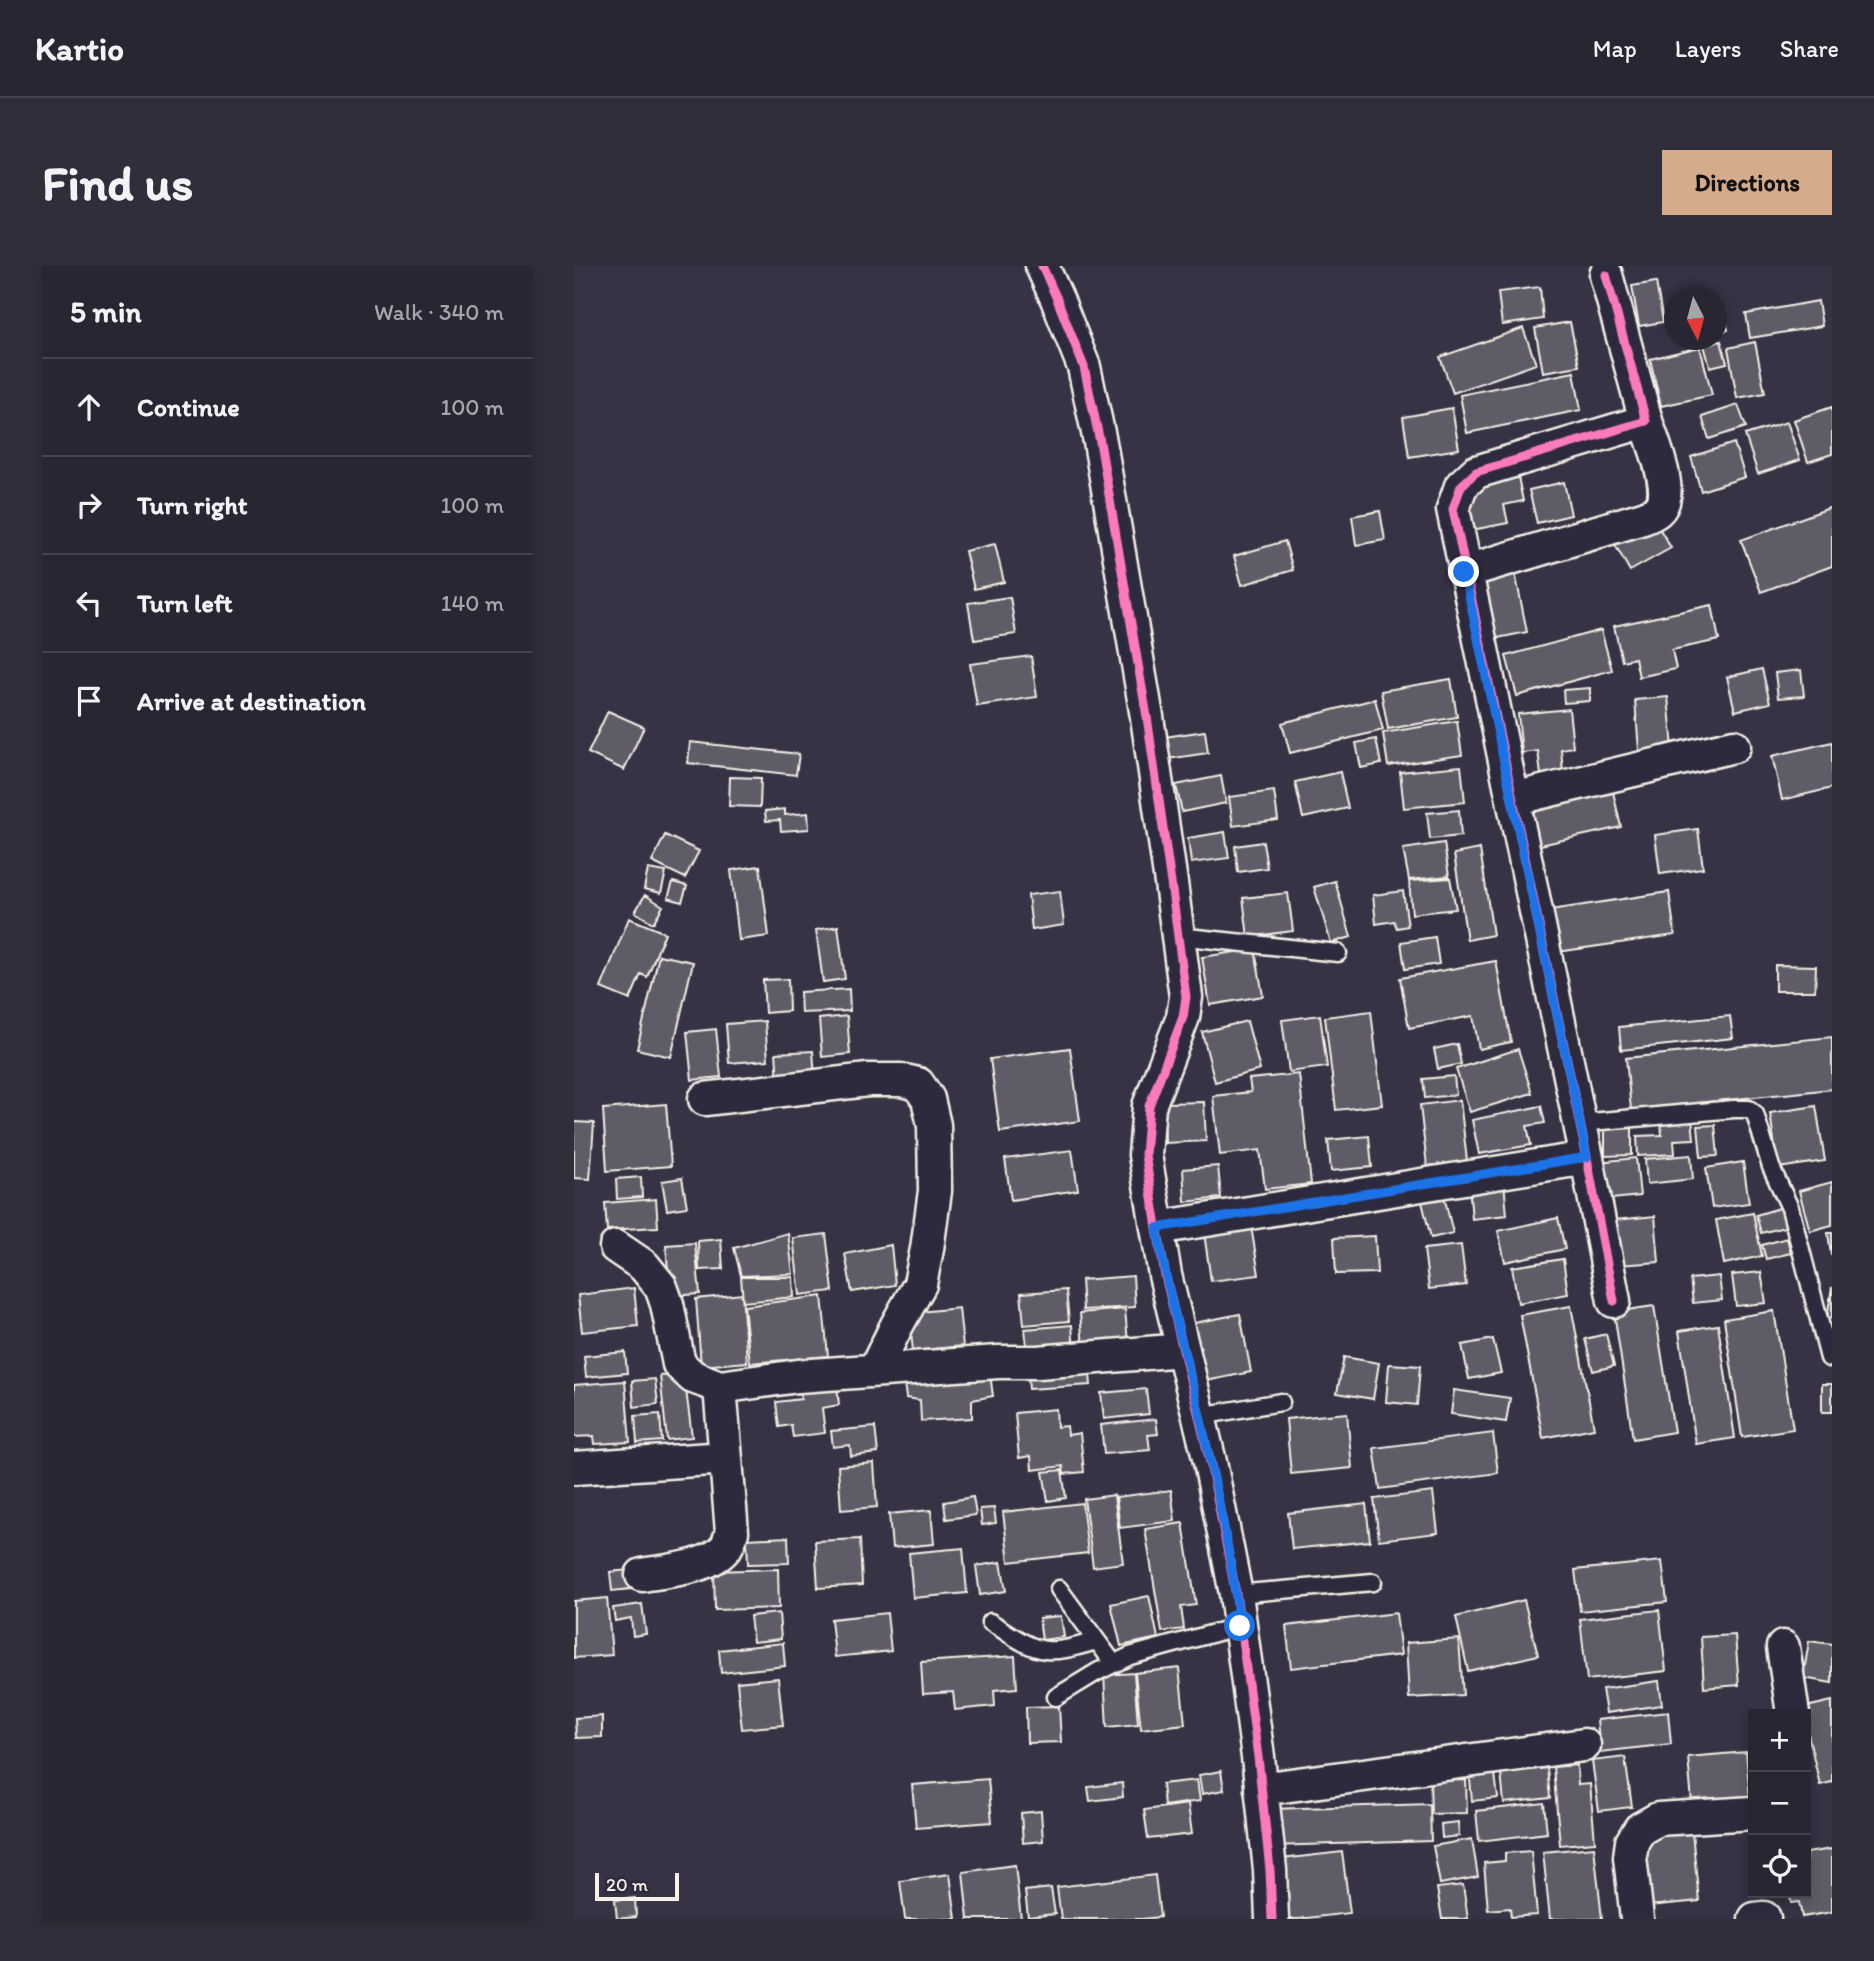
<!DOCTYPE html>
<meta charset="utf-8">
<style>
:root{--surface:#292633;--page:#312e3b;--text:#f1f3f6;--muted:#a5a5ac;--line:#45434e;--accent:#d6ab8b}
body{margin:0;font-family:Itim,sans-serif;background:var(--page);color:var(--text)}
.controls{position:absolute;right:21px;bottom:21px;display:grid;overflow:hidden;border-radius:0px;box-shadow:0 4px 10px #0003}
.controls button{width:63px;height:63px;display:grid;place-items:center;padding:0;border:0;border-bottom:2px solid var(--line);background:var(--surface);color:var(--text);font:35px sans-serif}
.compass{position:absolute;left:1090px;top:21px;width:63px;height:63px;border-radius:50%;background:var(--surface);box-shadow:0 4px 10px #0003;rotate:174deg}
.scale{position:absolute;left:21px;bottom:18px;width:84px;box-sizing:border-box;padding-left:7px;border:4px solid #f4f1e8;border-top:0;font-size:19px;line-height:24px;white-space:nowrap;color:#f4f1e8;-webkit-text-stroke:5px #2f2a3d;paint-order:stroke}
.stop{position:absolute;width:21px;height:21px;margin:-16px;border:5px solid #1a73e8;border-radius:50%;background:#fff}
.stop.end{background:#1a73e8;border-color:#fff;box-shadow:0 2px 7px #0008}
.list{margin:0;padding:0;list-style:none}
h2{display:flex;justify-content:space-between;align-items:center;height:91px;margin:0;padding:0 28px;font-size:30px}
h2 small{font-size:23px;font-weight:400;color:var(--muted)}
.list li{display:grid;grid-template-columns:46px 1fr auto;gap:21px;align-items:center;box-sizing:border-box;height:98px;padding:0 28px;border-top:2px solid var(--line)}
.list b{display:block;font-size:26px;white-space:nowrap}
.list em{font-size:23px;font-style:normal;color:var(--muted)}
.icon{flex:none;width:38px;height:38px;fill:none;stroke:currentColor;stroke-width:2;stroke-linecap:round;stroke-linejoin:round}
.map{position:relative;flex:none;width:1258px;height:1653px;overflow:hidden;border-radius:0px}
header{display:flex;align-items:center;gap:42px;box-sizing:border-box;height:98px;padding:0 35px;background:var(--surface);border-bottom:2px solid var(--line)}
header strong{font-size:33px}
nav{display:flex;gap:38px;margin-inline-start:auto;font-size:24px}
.intro{display:flex;align-items:center;justify-content:space-between;box-sizing:border-box;height:168px;padding:0 42px}
h1{margin:0;font-size:49px}
.button{padding:18px 32px;border-radius:0px;background:var(--accent);color:#111;font-size:24px;font-weight:700}
main{display:flex;gap:42px;padding:0 42px}
aside{flex:1;background:var(--surface);border-radius:0px;box-shadow:0 4px 10px #0003}
.map>svg:first-child{display:block}
.building{fill:#5f5c67;stroke:#f4f1e8;stroke-width:2}
.lines{fill:none;stroke-linecap:round;stroke-linejoin:round}
.lane-casing{stroke:#f4f1e8;stroke-width:21}
.street-casing{stroke:#f4f1e8;stroke-width:37}
.lane{stroke:#2f2a3d;stroke-width:16}
.street{stroke:#2f2a3d;stroke-width:32}
.cycleway-casing{stroke:#2f2a3d;stroke-width:13}
.cycleway{stroke:#fd7abc;stroke-width:9}
.route{stroke:#1a73e8;stroke-width:9}
</style>
<header>
<strong>Kartio</strong>
<nav><a>Map</a><a>Layers</a><a>Share</a></nav>
</header>
<div class="intro"><h1>Find us</h1><a class="button">Directions</a></div>
<main>
<aside>
<h2>5 min<small>Walk · 340 m</small></h2>
<ul class="list">
<li><svg class="icon" aria-label="ahead" viewBox="0 0 24 24"><path d="M12 20V5M6 11l6-6 6 6"/></svg><div><b>Continue</b></div><em>100 m</em></li>
<li><svg class="icon" aria-label="right" viewBox="0 0 24 24"><path d="M7 20v-9h11M14 6l5 5-5 5"/></svg><div><b>Turn right</b></div><em>100 m</em></li>
<li><svg class="icon" aria-label="left" viewBox="0 0 24 24"><path d="M17 20v-9H6M10 6l-5 5 5 5"/></svg><div><b>Turn left</b></div><em>140 m</em></li>
<li><svg class="icon" aria-label="arrive" viewBox="0 0 24 24"><path d="M6 21V4h12l-3 4 3 4H6"/></svg><div><b>Arrive at destination</b></div></li>
</ul>
</aside>
<div class="map">
<svg width="1258" height="1653" viewBox="0 0 1258 1653">
<rect width="100%" height="100%" fill="#373244"/>
<filter id="ink" filterUnits="userSpaceOnUse"><feTurbulence type="fractalNoise" baseFrequency=".0143" numOctaves="2"/><feDisplacementMap in="SourceGraphic" scale="14" xChannelSelector="R" yChannelSelector="G"/><feConvolveMatrix kernelMatrix="1 2 1 2 8 2 1 2 1" color-interpolation-filters="sRGB"/></filter>
<g filter="url(#ink)">
<path class="building" d="M1082,16L1089,56L1065,60L1058,20Z
M966,21L969,53L928,59L924,26Z
M1244,35L1248,60L1176,72L1172,48Z
M1150,47L1154,64L1142,67V48Z
M996,56L1005,100L969,106L961,62Z
M949,62L962,98L879,127L866,91Z
M1147,75L1153,97L1136,101L1130,79Z
M1181,76L1191,127L1163,132L1154,82Z
M1126,81L1138,129L1087,140L1076,93Z
M1000,106L1007,144L893,167L886,129Z
M1164,139L1172,161L1135,173L1128,151Z
M1258,141V188L1234,196L1220,154Z
M878,142L885,183L835,191L829,151Z
M1213,156L1226,194L1184,208L1171,169Z
M1160,177L1171,211L1127,225L1117,191Z
M944,211L949,235L930,239L934,257L898,264L889,223Z
M990,216L997,249L963,257L955,224Z
M1258,241V300L1187,326L1167,274Z
M806,245L811,274L782,279L778,250Z
M1081,255L1097,282L1056,305L1040,277Z
M711,275L719,304L668,319L660,290Z
M421,278L430,316L400,323L391,285Z
M941,306L953,366L909,375L896,315Z
M436,331L442,368L400,374L394,337Z
M1138,339L1145,374L1098,384L1102,403L1065,411L1061,392L1048,395L1040,360Z
M1027,364L1038,404L943,430L932,390Z
M457,390L463,431L403,440L396,398Z
M1188,403L1196,437L1161,445L1153,411Z
M1227,404L1230,430L1204,432L1201,407Z
M877,413L883,451L814,463L807,425Z
M1016,422V435L990,437L989,424Z
M1094,431L1099,482L1065,485L1061,434Z
M801,433L809,464L716,487L708,457Z
M995,443L999,481L987,483L989,506L967,509L964,485L948,487L944,448Z
M34,445L70,461L50,504L14,487Z
M883,455L888,489L814,500L809,467Z
M631,465L634,487L593,493L590,471Z
M802,473L807,498L787,502L782,477Z
M116,476L225,488L222,509L114,497Z
M1258,476V522L1208,534L1198,490Z
M887,500L891,536L830,542L826,506Z
M766,506L774,542L729,552L721,516Z
M647,510L652,537L608,546L602,519Z
M156,511L187,512L186,541L155,540Z
M1037,517L1047,561L962,580L953,536Z
M700,525L704,554L659,560L655,531Z
M211,543V549L234,547L235,563L207,565L206,554L192,555L191,545Z
M885,544L887,570L856,573L853,547Z
M1124,563L1129,602L1086,608L1081,569Z
M651,566L655,592L617,597L614,572Z
M91,569L125,585L111,612L78,596Z
M689,576L693,602L664,606L661,580Z
M870,577L875,610L835,614L829,583Z
M906,583L919,669L893,674L880,588Z
M186,600L195,670L165,674L157,604Z
M74,603L92,606L87,627L70,623Z
M876,612L882,643L838,648L835,615Z
M761,615L777,671L757,677L740,621Z
M99,616L113,620L108,636L94,632Z
M486,625L490,659L458,664L454,629Z
M829,625L834,660L823,662L820,655L802,658L799,629Z
M1095,626L1101,669L976,687L970,645Z
M714,627L719,665L674,671L669,632Z
M71,629L89,640L79,657L61,646Z
M55,652L91,667L73,711L67,708L56,734L27,722Z
M264,660L271,713L249,716L242,664Z
M861,671L865,698L831,703L827,676Z
M681,683L689,730L636,739L628,691Z
M85,689L119,696L97,791L63,783Z
M922,695L937,776L905,783L899,750L835,762L826,712Z
M1201,699L1242,700L1241,725H1201Z
M214,713L215,745L191,747L189,714Z
M275,723L276,745L227,747L226,726Z
M797,745L808,839L762,844L751,751Z
M746,749L753,801L715,806L708,754Z
M273,750L276,788L248,791L245,753Z
M1156,750L1159,772L1047,784L1045,761Z
M191,755L194,794L155,797L152,758Z
M673,755L686,804L641,816L628,766Z
M142,763L147,811L118,814L113,766Z
M1258,771V823L1057,844L1052,792Z
M883,778L887,798L864,803L860,783Z
M496,782L506,855L426,866L416,793Z
M944,783L958,827L896,846L882,803Z
M239,785L241,812L204,814L202,787Z
M725,808L737,918L691,923L686,884L646,889L639,830L677,826L675,813Z
M880,810L882,829L851,832L849,813Z
M886,834L893,895L853,900L846,839Z
M630,836L632,875L591,877L590,837Z
M92,838L97,900L33,905L29,843Z
M967,840L971,857L953,860L957,879L905,888L898,854Z
M1242,840L1251,895L1204,902L1196,847Z
M1118,853L1120,873L1100,874L1101,888L1064,890L1063,870L1088,869L1087,855Z
M0,856L20,857L16,913L0,912Z
M1141,859L1144,890L1127,891L1124,860Z
M1058,862V889L1031,890V863Z
M795,870L798,901L757,905L754,874Z
M498,884L504,924L437,934L431,893Z
M1117,889L1119,913L1073,918L1071,893Z
M1062,892L1066,930L1028,934L1024,896Z
M1169,896L1175,937L1138,942L1132,902Z
M644,900L647,932L611,936L609,903Z
M67,911L68,931L43,933L42,913Z
M108,912L113,941L93,944L88,915Z
M930,916L933,949L898,953L895,919Z
M1258,916V959L1236,965L1225,925Z
M869,926L879,967L857,972L847,932Z
M82,933L84,961L33,964L31,937Z
M1209,941L1214,960L1187,967L1182,949Z
M1179,947L1188,990L1150,998L1142,954Z
M1081,950L1085,996L1045,999L1041,954Z
M984,952L991,983L931,996L924,965Z
M677,960L685,1009L637,1015L630,967Z
M214,967L219,1008L167,1010L160,982Z
M1254,967H1258V987L1257,988Z
M252,968L259,1025L226,1029L219,972Z
M801,970L803,1007L762,1008L760,972Z
M1213,972L1217,987L1192,993L1188,979Z
M147,973L149,1003L125,1004L124,975Z
M121,977L126,1028L96,1030L92,979Z
M317,979L321,1019L278,1026L271,988Z
M887,979L892,1019L855,1023L850,983Z
M989,993L994,1028L944,1037L938,1001Z
M1187,1006L1192,1037L1162,1040L1158,1009Z
M559,1010L561,1041L509,1044L507,1014Z
M1145,1010L1148,1034L1119,1037L1116,1013Z
M167,1011H219L220,1031L169,1036Z
M1258,1021V1052L1253,1051Z
M60,1022L64,1060L8,1066L4,1029Z
M492,1024L495,1055L450,1059L447,1027Z
M168,1028L173,1096L127,1100L122,1033Z
M248,1030L254,1090L176,1097L170,1040Z
M997,1040L1020,1162L969,1172L946,1049Z
M1080,1040L1100,1166L1059,1173L1040,1046Z
M385,1042L389,1080L339,1085L335,1047Z
M551,1043L554,1077L509,1080L506,1047Z
M1200,1045L1219,1163L1168,1171L1150,1053Z
M666,1048L677,1106L632,1115L620,1057Z
M498,1059L500,1086L454,1090L451,1063Z
M1144,1059L1161,1172L1122,1178L1105,1065Z
M1032,1068L1040,1100L1019,1105L1011,1073Z
M919,1073L927,1107L895,1113L888,1079Z
M51,1086L53,1107L12,1111L10,1090Z
M770,1091L805,1097L799,1133L763,1127Z
M515,1098L517,1119L455,1123L453,1101Z
M815,1098L846,1100L843,1139L812,1136Z
M415,1100L419,1130L398,1134V1152L347,1155L346,1134L332,1132L329,1108Z
M110,1108L118,1171L93,1174L86,1110Z
M81,1113L84,1138L60,1141L58,1115Z
M51,1115L56,1176L21,1178L20,1170L0,1171V1119Z
M263,1118L265,1139L248,1142L251,1167L219,1171L217,1159L205,1161L202,1136L227,1133L226,1123Z
M1248,1118H1258V1146H1248Z
M572,1123L575,1148L530,1153L527,1127Z
M880,1124L936,1132L932,1156L877,1148Z
M482,1143L483,1161L493,1160L494,1169L506,1167L510,1206L490,1208L489,1200L458,1204L457,1190L445,1192L441,1147Z
M773,1147L778,1202L717,1208L712,1153Z
M86,1148L88,1175L63,1177L61,1150Z
M582,1153L584,1168L574,1169L576,1184L530,1188L527,1159Z
M301,1161L304,1187L277,1190L276,1179L259,1181L257,1165Z
M919,1167L924,1207L806,1223L800,1182Z
M300,1197L303,1241L267,1244L264,1200Z
M488,1204L492,1232L474,1235L469,1206Z
M597,1224L601,1255L546,1262L542,1231Z
M859,1226L864,1267L805,1274L800,1233Z
M540,1229L549,1297L519,1301L510,1233Z
M399,1231L402,1249L372,1253L370,1236Z
M508,1237L514,1287L435,1296L429,1246Z
M792,1238L796,1275L718,1283L714,1247Z
M420,1242L422,1257L408,1259L406,1243Z
M357,1244L360,1278L318,1282L315,1248Z
M609,1257L622,1339L607,1341L610,1363L588,1366L571,1263Z
M214,1271L215,1297L174,1298L173,1273Z
M286,1273L288,1319L244,1322L241,1275Z
M389,1282L393,1327L339,1332L335,1287Z
M1088,1295L1093,1336L1006,1345L1001,1304Z
M427,1296L432,1325L406,1329L402,1300Z
M204,1303L205,1342L141,1344L140,1305Z
M55,1304L57,1323L38,1325L36,1306Z
M575,1330L584,1372L547,1380L537,1338Z
M33,1332L38,1389L0,1392V1335Z
M950,1334L964,1389L894,1405L882,1351Z
M68,1338L72,1368L59,1370L57,1352L41,1355L39,1342Z
M1085,1344L1092,1405L1013,1414L1006,1353Z
M205,1347L207,1373L179,1376L176,1350Z
M313,1347L317,1385L261,1391L257,1353Z
M822,1347L827,1389L717,1402L712,1360Z
M487,1350L490,1371L468,1374L465,1352Z
M1161,1369L1165,1419L1130,1422L1127,1371Z
M885,1373L889,1429L835,1432L832,1377Z
M1235,1375L1258,1378V1417L1229,1412Z
M209,1377L211,1400L147,1407L145,1384Z
M441,1390L443,1422L420,1424L421,1440L381,1444L379,1426L349,1428L347,1396Z
M605,1402L611,1458L567,1463L561,1407Z
M560,1407L564,1458L533,1461L530,1409Z
M204,1412L209,1459L168,1463L163,1416Z
M1085,1415L1088,1439L1032,1447L1028,1423Z
M1258,1435V1516L1246,1519L1232,1459V1448L1228,1442Z
M485,1440L487,1476L453,1477L452,1441Z
M1094,1446L1097,1478L1026,1486L1023,1454Z
M28,1450V1471L2,1472L1,1452Z
M1172,1486L1176,1533L1118,1537L1114,1491Z
M1051,1491L1058,1541L1025,1545L1018,1495Z
M1003,1499L1004,1519L1016,1518L1021,1576L986,1579L979,1501Z
M920,1500L924,1532L898,1535L895,1503Z
M973,1502L976,1532L930,1537L927,1507Z
M647,1505L650,1524L628,1528L625,1509Z
M414,1513L418,1556L342,1562L338,1519Z
M623,1514L626,1535L590,1540L588,1518Z
M892,1514L893,1547L857,1548L856,1515Z
M548,1517L549,1531L516,1535L514,1521Z
M970,1537L973,1567L905,1575L902,1545Z
M614,1538L618,1568L574,1573L570,1544Z
M856,1538L857,1575L697,1580L695,1543Z
M467,1545L469,1575L449,1577L447,1547Z
M884,1556L885,1570L868,1572L867,1558Z
M1118,1566L1125,1635L1075,1640L1068,1571Z
M898,1573L904,1611L866,1618L859,1580Z
M1020,1581L1028,1653H976L969,1586Z
M1258,1583V1646L1228,1651L1225,1636L1217,1637L1216,1627H1232V1587Z
M957,1585L963,1649L937,1651L936,1642L914,1644L910,1597L931,1595V1587Z
M768,1586L776,1647L725,1653H707L699,1594Z
M441,1599L447,1653H394L389,1606Z
M376,1608L382,1653H331L326,1615Z
M581,1609L586,1651L568,1653H487L483,1621Z
M889,1619L894,1653H868L863,1622Z
M477,1622L481,1648L454,1651L451,1625Z
M61,1632L62,1651L43,1653L41,1634Z"/>
<g class="lines">
<defs>
<path id="lane" d="M604,670L764,687
M1006,857L1160,843H1175L1181,848L1197,901L1216,942L1221,961L1255,1092
M626,1150L707,1136
M485,1323L540,1398
M662,1328L799,1316
M416,1356C432,1365 452,1382 472,1384C488,1386 507,1379 523,1375
M482,1431L523,1406L556,1390L666,1360"/>
<path id="street" d="M468,0L483,33L510,101L526,176L573,451L597,617L612,731L609,751L575,840L571,889L591,1009L636,1196L662,1328L684,1491L696,1604L698,1653
M1032,9L1072,155L902,206L887,220L879,243L1013,892L1040,1035
M890,306L1069,252C1074,250 1081,248 1084,244C1102,228 1078,175 1072,155
M939,533L1160,480
M131,833L294,814H327L344,818L354,833L360,859L361,925L353,983L346,1018L323,1059L301,1104
M583,962L1013,892
M42,981L70,1000L87,1021L93,1038L105,1098L119,1111L146,1121L224,1110L424,1096H464L609,1084
M0,1202L152,1192
M68,1309C92,1305 137,1302 152,1281C155,1277 156,1270 158,1266L146,1121
M1209,1381L1219,1448
M687,1523L1010,1479
M1063,1653L1056,1591L1058,1576L1066,1563L1084,1553L1179,1547
M1181,1653L1190,1652"/>
</defs>
<use href="#lane" class="lane-casing"/>
<use href="#street" class="street-casing"/>
<use href="#lane" class="lane"/>
<use href="#street" class="street"/>
<defs>
<path id="cycleway" d="M468,0L483,33L510,101L526,176L573,451L597,617L612,731L609,751L575,840L571,889L591,1009L636,1196L662,1328L684,1491L696,1604L698,1653
M1032,9L1072,155L902,206L887,220L879,243L1013,892L1040,1035"/>
</defs>
<use href="#cycleway" class="cycleway-casing"/>
<use href="#cycleway" class="cycleway"/>
</g>
</g>
<g class="lines" filter="url(#ink)">
<path class="route" d="M666,1360C656,1281 638,1202 620,1124C606,1070 592,1017 583,962L1013,891L890,306"/>
</g>
</svg>
<div class="controls">
<button>+</button>
<button>−</button>
<button><svg class="icon" aria-label="locate" viewBox="0 0 24 24"><circle cx="12" cy="12" r="6"/><path d="M12 2v4M12 18v4M2 12h4M18 12h4"/></svg></button>
</div>
<svg class="compass" viewBox="-18 -18 36 36"><path d="M0-13l5 13h-10z" fill="#e53935"/><path d="M0 13l5-13h-10z" fill="#a5a5ac"/></svg>
<div class="scale">20 m</div>
<div class="stop" style="left:666px;top:1360px"></div>
<div class="stop end" style="left:890px;top:306px"></div>
</div>
</main>
